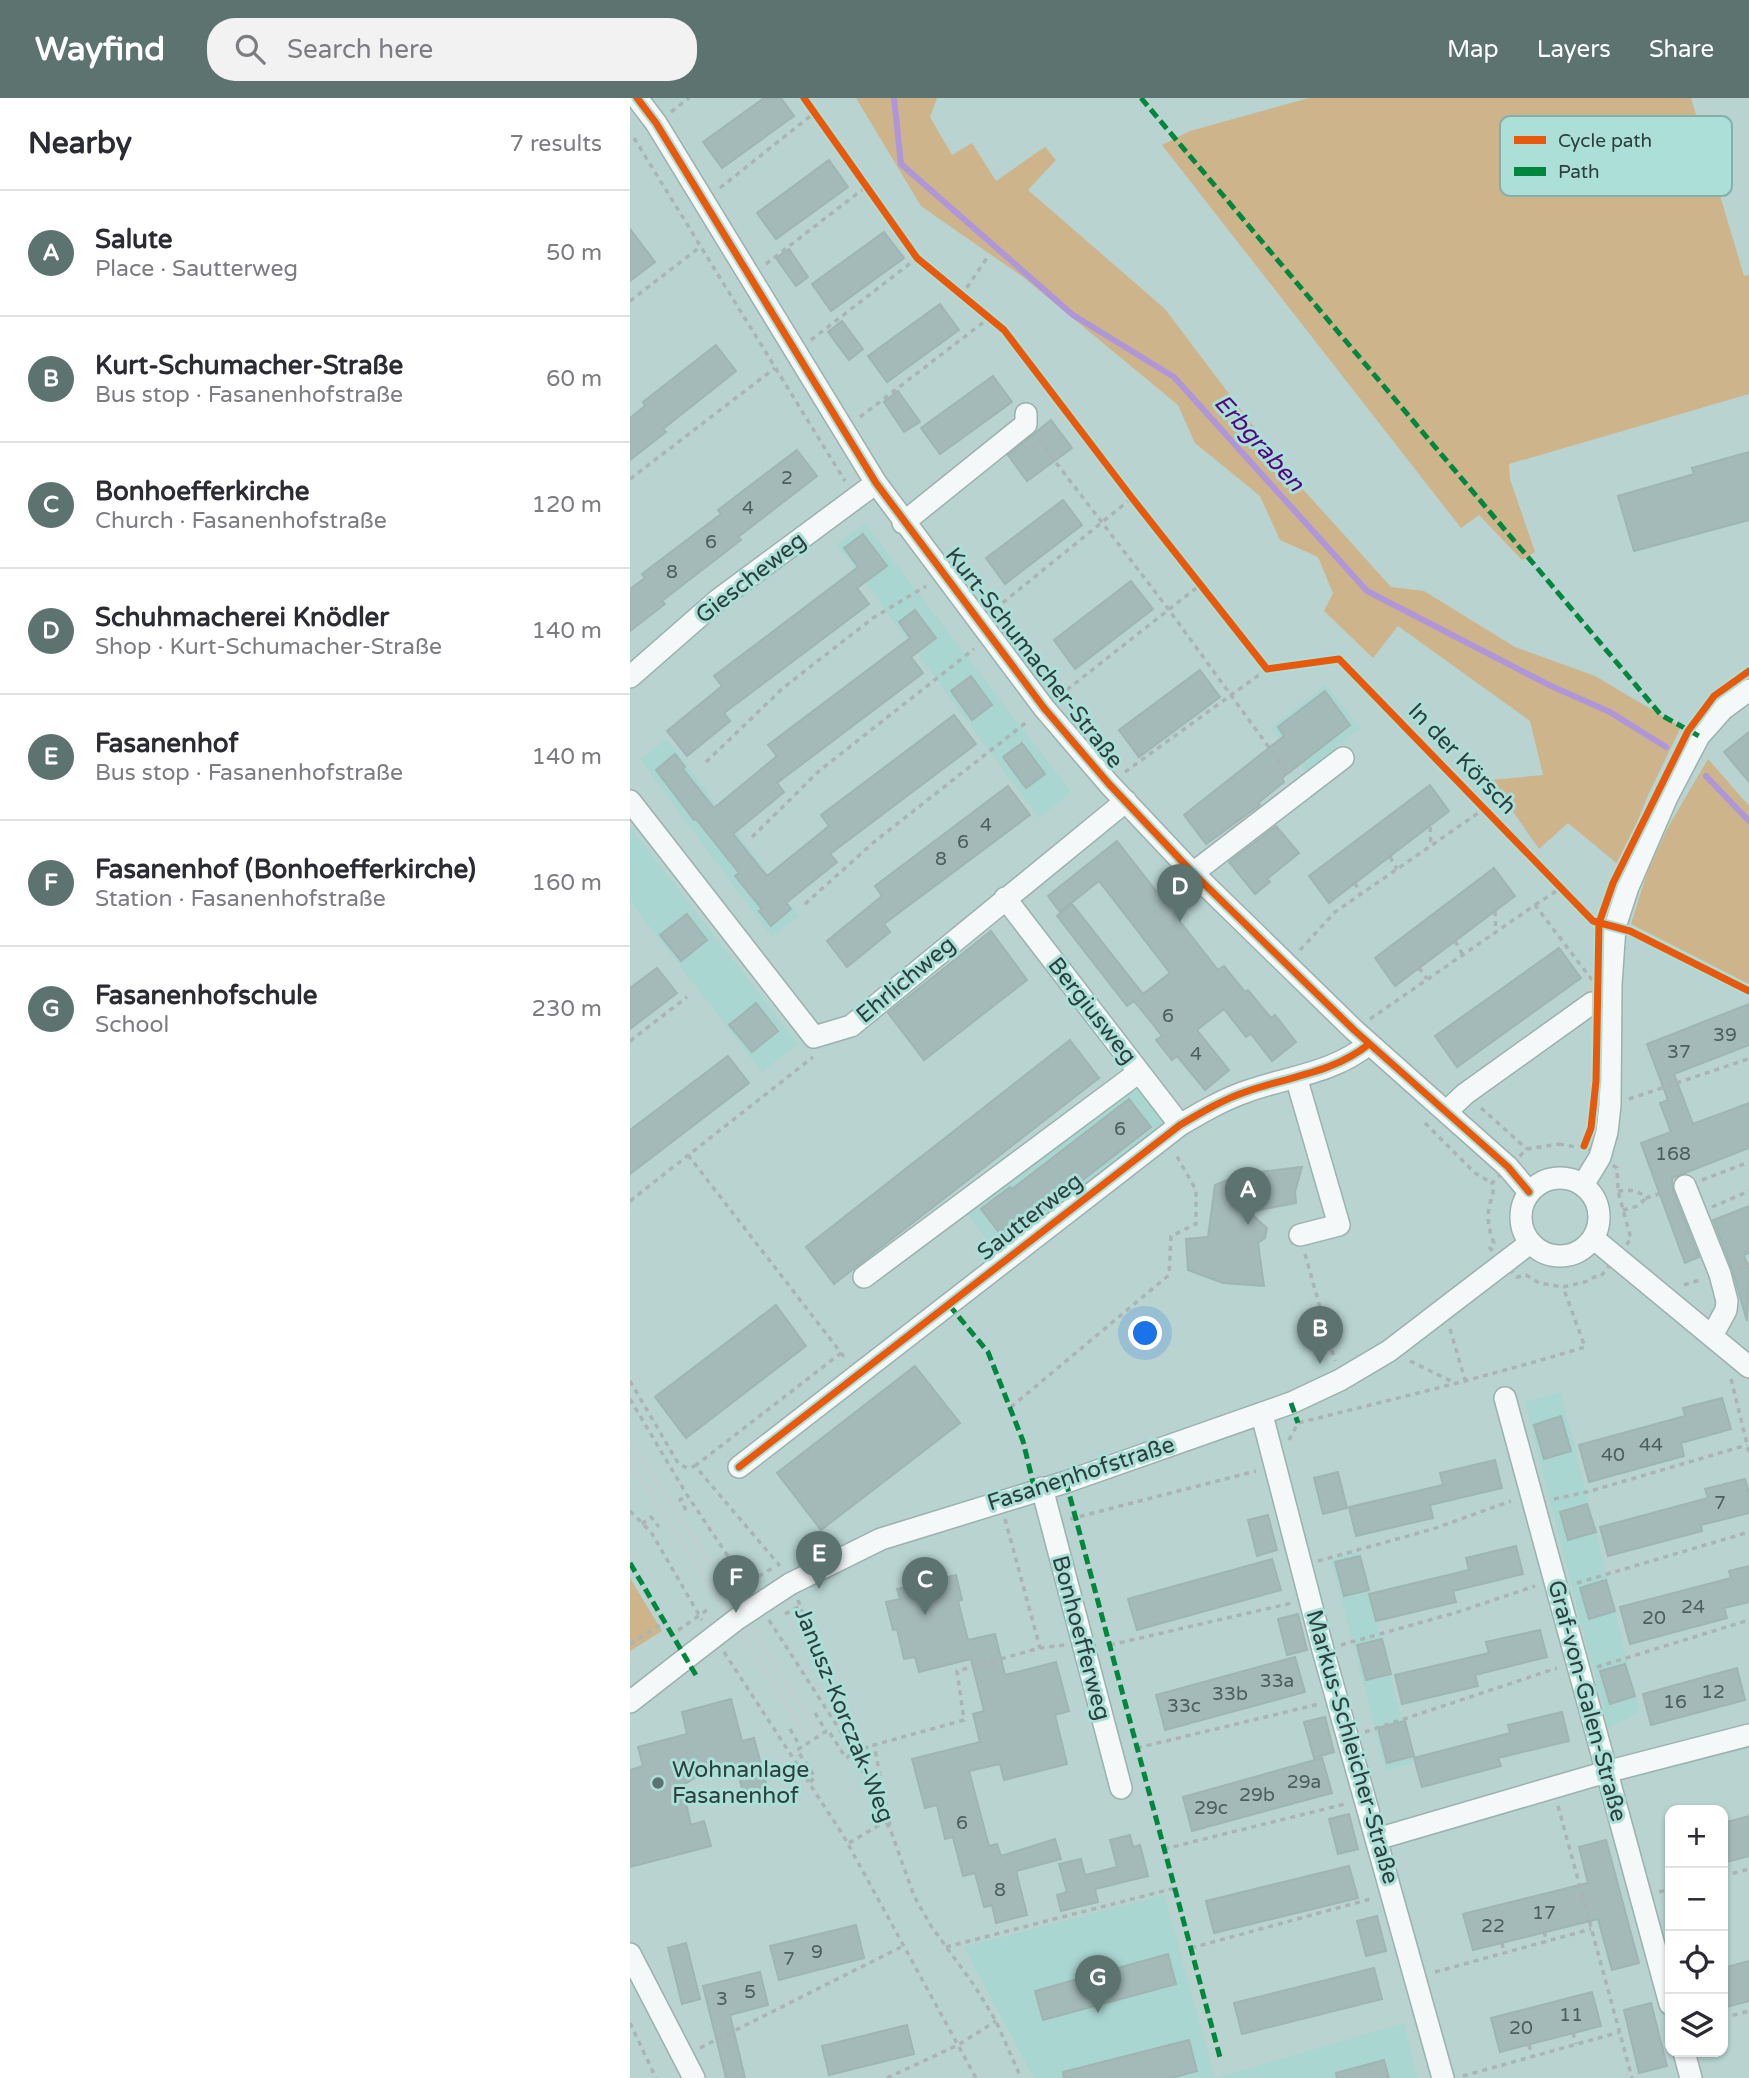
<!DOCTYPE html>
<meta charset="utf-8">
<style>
:root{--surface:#fff;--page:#f2f2f3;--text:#2b2b33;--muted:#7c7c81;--line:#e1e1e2;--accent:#5c7370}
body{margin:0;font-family:"Varela Round",sans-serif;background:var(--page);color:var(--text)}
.controls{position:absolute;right:21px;bottom:21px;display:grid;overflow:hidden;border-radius:14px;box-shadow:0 2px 5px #0004}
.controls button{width:63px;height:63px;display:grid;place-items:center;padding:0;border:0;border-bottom:2px solid var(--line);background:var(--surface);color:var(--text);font:35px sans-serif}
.you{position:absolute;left:516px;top:1236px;width:24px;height:24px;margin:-18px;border:5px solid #fff;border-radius:50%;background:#1a73e8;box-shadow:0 0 0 10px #1a73e833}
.badge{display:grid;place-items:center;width:46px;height:46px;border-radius:50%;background:var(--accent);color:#fff;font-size:23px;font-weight:700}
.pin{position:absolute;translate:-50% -58px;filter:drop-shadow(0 2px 4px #0008)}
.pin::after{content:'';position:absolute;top:37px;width:24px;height:21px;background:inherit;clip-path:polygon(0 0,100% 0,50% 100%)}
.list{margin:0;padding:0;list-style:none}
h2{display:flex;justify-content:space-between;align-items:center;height:91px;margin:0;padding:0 28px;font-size:30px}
h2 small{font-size:23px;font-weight:400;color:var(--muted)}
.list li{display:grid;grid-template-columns:46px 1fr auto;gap:21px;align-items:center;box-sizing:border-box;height:126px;padding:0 28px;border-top:2px solid var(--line)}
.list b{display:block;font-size:26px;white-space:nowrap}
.list p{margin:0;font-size:23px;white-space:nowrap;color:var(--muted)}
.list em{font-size:23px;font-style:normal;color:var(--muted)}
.icon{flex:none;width:38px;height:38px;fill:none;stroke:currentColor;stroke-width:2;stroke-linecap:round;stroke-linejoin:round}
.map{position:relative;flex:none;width:1119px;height:1980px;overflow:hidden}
header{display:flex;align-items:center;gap:42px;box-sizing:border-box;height:98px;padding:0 35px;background:var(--accent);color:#fff}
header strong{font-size:33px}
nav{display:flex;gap:38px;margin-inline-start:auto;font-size:24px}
.search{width:490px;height:63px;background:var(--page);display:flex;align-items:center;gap:18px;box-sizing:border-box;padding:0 24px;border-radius:28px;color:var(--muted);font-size:26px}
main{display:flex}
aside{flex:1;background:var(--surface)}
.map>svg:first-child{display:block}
.built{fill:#a9d6d1}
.green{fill:#cdb48b}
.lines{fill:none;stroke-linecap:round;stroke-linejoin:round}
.stream{stroke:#af96d8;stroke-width:6}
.building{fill:#a4bab8;stroke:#9fb5b2;stroke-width:2}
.minor-casing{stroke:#9bb1ae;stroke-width:24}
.path{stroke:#aab4b3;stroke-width:3.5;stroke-dasharray:5 5;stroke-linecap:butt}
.minor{stroke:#f4f8f8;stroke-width:21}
.tram{stroke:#c6cecd;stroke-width:2}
.minor-bridge-casing{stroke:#9bb1ae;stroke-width:24;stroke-linecap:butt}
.minor-bridge{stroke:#f4f8f8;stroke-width:21}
.quiet{stroke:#00873e;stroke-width:5;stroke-dasharray:10 5;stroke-linecap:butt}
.cycleway-casing{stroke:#acdfd8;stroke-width:11}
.cycleway{stroke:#e8590c;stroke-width:7}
.poi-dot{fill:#5c7370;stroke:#acdfd8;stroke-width:2.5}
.labels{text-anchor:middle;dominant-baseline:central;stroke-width:6;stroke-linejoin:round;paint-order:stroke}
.number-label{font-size:19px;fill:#4b605e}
.street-label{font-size:23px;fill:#2b403d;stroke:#acdfd8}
.poi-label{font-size:23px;fill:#2b403d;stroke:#acdfd8;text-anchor:start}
.water-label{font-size:24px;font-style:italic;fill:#51067f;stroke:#acdfd8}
.key{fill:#acdfd8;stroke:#85afaa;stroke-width:2}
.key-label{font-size:19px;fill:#2b403d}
</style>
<header>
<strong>Wayfind</strong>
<div class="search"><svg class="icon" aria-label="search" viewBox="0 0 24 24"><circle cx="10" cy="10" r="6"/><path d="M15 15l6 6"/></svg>Search here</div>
<nav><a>Map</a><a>Layers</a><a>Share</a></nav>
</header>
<main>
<aside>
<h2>Nearby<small>7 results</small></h2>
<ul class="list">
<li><span class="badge">A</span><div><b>Salute</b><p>Place · Sautterweg</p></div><em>50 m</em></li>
<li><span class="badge">B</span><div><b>Kurt-Schumacher-Straße</b><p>Bus stop · Fasanenhofstraße</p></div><em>60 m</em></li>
<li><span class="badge">C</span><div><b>Bonhoefferkirche</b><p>Church · Fasanenhofstraße</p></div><em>120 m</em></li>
<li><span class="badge">D</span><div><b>Schuhmacherei Knödler</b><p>Shop · Kurt-Schumacher-Straße</p></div><em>140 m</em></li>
<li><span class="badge">E</span><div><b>Fasanenhof</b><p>Bus stop · Fasanenhofstraße</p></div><em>140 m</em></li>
<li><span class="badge">F</span><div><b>Fasanenhof (Bonhoefferkirche)</b><p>Station · Fasanenhofstraße</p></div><em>160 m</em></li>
<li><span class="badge">G</span><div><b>Fasanenhofschule</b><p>School</p></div><em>230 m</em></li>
</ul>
</aside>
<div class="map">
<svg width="1119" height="1980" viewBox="0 0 1119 1980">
<rect width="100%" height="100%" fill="#b8d3d0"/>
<path class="built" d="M235,426L441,694L409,720L207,446Z
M695,587L730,630L677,674L641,630Z
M37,641L169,818L142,839L10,661Z
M0,729L168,946L132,974L0,803Z
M506,986L534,1025L366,1155L337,1114Z
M931,1294L1010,1614L978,1630L895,1304Z
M728,1454L783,1665L756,1672L701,1461Z
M534,1797L585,1980H404L334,1849Z
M774,1925L787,1980H586Z"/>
<path class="green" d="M226,0H307L300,19L322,57L342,45L366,83L415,49L426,62L398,92L535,211L661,378L761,489L794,493L885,549L965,578L1051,629L1018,697L990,768L938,725L909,751L861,682L913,677L900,623L768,528L743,560L694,513L703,495L688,459L650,442L630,398L565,345L548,307L393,179L291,108Z
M679,0H1061L1114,178L1119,177V296L879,366L880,381L905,454L892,462L849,417L831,430L532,47L560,33Z
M1078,661L1119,708V886L1001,826L1017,775L1037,731Z
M0,1480L32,1533L0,1553Z"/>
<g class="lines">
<path class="stream" d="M264,0L271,66L443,217L544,279L737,493L921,588L980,614L1036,649
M1076,678L1119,723"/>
</g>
<path class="building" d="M134,0H151L164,18L92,70L73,44Z
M199,62L218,89L146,141L127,115Z
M0,131L25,164L0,183Z
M254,134L274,160L201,213L182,186Z
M159,151L178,179L166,188L146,160Z
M310,206L329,232L257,284L238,258Z
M212,223L233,251L219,262L198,234Z
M86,247L106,273L33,331L36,334L0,362V320L15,308L13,304Z
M363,278L382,304L310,356L291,330Z
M268,293L290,324L274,334L254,304Z
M421,322L442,350L397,383L378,357Z
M167,352L187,378L108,439L111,442L32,503L35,506L0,533V491L15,480L12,476L91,416L88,412Z
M1119,354V422L1004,453L988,398L1064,376L1062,370Z
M433,402L452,427L375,486L356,460Z
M233,436L257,468L227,490L239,506L94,615L100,623L57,658L37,633L92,588L84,578L228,469L214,450Z
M501,483L523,511L445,571L424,542Z
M285,512L306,540L281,559L293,575L147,685L154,694L103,736L137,778L199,728L191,717L324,617L346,646L200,756L207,764L156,805L161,811L141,828L129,813L132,811L105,778L109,775L66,721L64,722L26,672L45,656L55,669L53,671L84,710L147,658L138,647L280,540L269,524Z
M570,572L590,599L509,659L489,632Z
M341,578L362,607L342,622L321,593Z
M695,593L720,627L652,680L654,684L628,705L630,707L576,746L554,717L654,638L648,629Z
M1119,634V684L1094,654Z
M392,645L415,676L396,690L373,659Z
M800,687L819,713L699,805L679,778Z
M378,688L400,717L254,826L260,834L217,869L197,843L252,798L245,788Z
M646,728L669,755L637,781L640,784L625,796L599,764Z
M487,743L588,872L594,868L615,894L618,892L641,920L645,917L666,944L642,963L621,936L616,939L594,911L567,932L599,972L575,992L547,958L542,962L526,942L532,938L518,920L504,903L497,908L427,818L442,806L513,896L540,875L469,783L430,814L418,798Z
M864,770L885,798L765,888L745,860Z
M57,816L77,842L51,863L30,837Z
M361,833L397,882L294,962L258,915Z
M929,850L951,880L827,969L805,938Z
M27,870L47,895L0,931V890Z
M126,905L148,933L122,954L99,927Z
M1119,906V947L1044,976L1063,1026L1119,1005V1050L1042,1080L1043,1093L1069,1159L1055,1165L1011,1045L1041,1034L1030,1005L1038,1002L1017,946Z
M440,942L469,980L204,1186L176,1149Z
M98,958L119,985L0,1076V1032Z
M499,1001L521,1029L375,1142L351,1111L380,1089L382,1091Z
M672,1069L665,1094L666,1105L619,1114L637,1130L635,1140L628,1145L634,1188L593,1185L558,1172L556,1141L578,1139L585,1087L611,1076Z
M1119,1108V1155L1114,1157L1119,1172L1117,1223L1102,1171L1083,1122Z
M146,1207L176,1248L56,1340L25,1299Z
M285,1268L330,1325L191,1432L147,1375Z
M1092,1300L1101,1331L1051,1345L1054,1358L959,1384L949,1347L1055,1318L1053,1310Z
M931,1318L941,1353L914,1361L904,1327Z
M865,1362L872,1390L800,1407L803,1420L726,1438L719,1409L813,1387L810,1375Z
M708,1374L717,1410L693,1416L684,1380Z
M1115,1381L1119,1395V1415L1071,1427L1072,1433L978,1458L970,1429L1078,1400L1075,1391Z
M957,1406L966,1434L938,1442L930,1414Z
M638,1417L647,1452L627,1458L618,1422Z
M886,1448L893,1476L823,1493L826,1504L746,1523L739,1496L839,1472L836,1460Z
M730,1458L739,1492L714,1498L705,1464Z
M642,1461L651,1492L507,1532L498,1501Z
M1119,1468V1504L1094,1510L1097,1520L1000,1546L990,1509L1101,1480L1099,1473Z
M326,1477L332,1502L328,1503L338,1542L365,1536L375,1577L426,1564L439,1613L425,1617L437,1666L374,1682L370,1666L339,1673L359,1748L367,1746L371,1758L425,1741L431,1761L386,1773L397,1817L366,1825L362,1807L354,1809L345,1775L333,1778L323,1739L315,1741L307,1707L295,1710L282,1661L350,1644L343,1616L354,1613L341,1561L289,1574L285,1559L274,1561L267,1531L263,1532L256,1504L270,1501L267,1491Z
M976,1482L985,1513L959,1521L950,1490Z
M668,1516L677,1552L657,1557L648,1521Z
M910,1532L917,1559L845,1577L848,1588L772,1606L765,1577L859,1555L856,1544Z
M752,1541L761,1576L736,1582L727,1547Z
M665,1559L675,1594L535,1632L526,1597Z
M995,1566L1005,1598L980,1606L970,1573Z
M1107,1570L1115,1602L1021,1627L1013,1596Z
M101,1601L112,1643L124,1640L137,1689L113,1695L108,1674L89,1679L86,1666L52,1688L61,1727L74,1723L81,1748L0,1769V1672L13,1668L8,1649L57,1636L52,1614Z
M932,1614L939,1643L868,1660L871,1668L792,1689L784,1660L880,1635L878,1627Z
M695,1619L704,1654L684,1660L674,1624Z
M775,1623L784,1658L757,1665L748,1630Z
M692,1660L702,1695L562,1733L553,1699Z
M719,1716L728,1751L708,1756L699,1721Z
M1119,1718V1758L1093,1765V1725Z
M500,1737L503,1749L510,1747L518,1778L465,1791L468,1804L431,1813L427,1797L437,1794L429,1766L451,1761L455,1777L487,1769L480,1742Z
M976,1742L1009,1865L982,1872L968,1821L843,1852L833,1816L958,1785L949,1749Z
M719,1768L728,1800L584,1835L576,1803Z
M747,1818L756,1853L736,1858L727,1823Z
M226,1827L234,1860L149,1882L140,1848Z
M56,1845L70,1901L52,1906L38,1850Z
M538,1856L546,1886L413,1922L405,1893Z
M1119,1863V1903L1093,1910V1870Z
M744,1870L752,1901L612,1936L604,1905Z
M130,1874L138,1907L100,1917L115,1980H96L73,1888Z
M962,1894L971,1928L870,1954L861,1920Z
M1021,1905L1037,1968L1009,1975L994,1912Z
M277,1927L284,1956L199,1977L192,1948Z
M559,1942L567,1973L541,1980H434L433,1974Z
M754,1962L759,1980H707L706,1975Z"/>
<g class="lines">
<defs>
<path id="minor" d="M7,0L26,25L246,385L414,610L479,686L563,775L724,932L878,1069L899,1094
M273,425L396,326V316
M0,579L88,502L246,385
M0,703L184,939L221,928L496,703
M563,775L713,660
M375,800L550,1027
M666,979L709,1127L670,1137
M817,1013L835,996L962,905
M891 1119a39 39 0 1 1 78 0a39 39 0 1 1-78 0Z
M953,1087L970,1059L977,1034L980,1007L981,886L985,829L998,789L1037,699L1069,638L1093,611L1119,592
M1055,1088L1090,1176L1097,1203L1096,1212L1082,1238
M963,1140L1119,1269
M234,1179L509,974
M875,1300L1040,1906
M632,1317L693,1552L813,1980
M109,1369L550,1027C572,1014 594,1001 618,993C661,978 703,975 739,946
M412,1390L491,1690
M160,1486L251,1441L436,1384L661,1305L710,1282L759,1253L900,1145
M0,1604L59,1558
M747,1741L976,1674L1119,1637
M0,1856L64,1980
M1054,1954L1061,1980"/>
</defs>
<use href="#minor" class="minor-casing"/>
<path class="path" d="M174,0L287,160L374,232L502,400L637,571
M41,14L59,0
M4,40L215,383
M90,90L184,15
M136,166L237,88
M331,198L357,160
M0,203L70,149
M181,242L287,160
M230,319L359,220
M408,341L539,512L659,677
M0,381L145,270
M365,511L502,400
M429,598L570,487
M76,664L153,590L243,520L296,488
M495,674L637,571L709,561L965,824
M800,729L801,748
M122,739L189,673L344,551
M760,759L767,771
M725,785L731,797
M175,806L244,744L398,623
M905,807L931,790
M865,813L866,835
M825,843L833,857
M670,852L705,814L854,711
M789,870L797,881
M740,921L905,807L962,882
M0,943L57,899
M999,1001L1118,961
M851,1010L897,1051
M795,1025L845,1075L862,1085
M929,1046L946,1049L954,1048L987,1070L988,1093L1001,1141L971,1178L964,1179L955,1184L933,1189L909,1185L896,1177L887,1179L860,1150L864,1145C859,1133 857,1122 859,1109C861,1100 865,1094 862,1085L897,1051Z
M58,1057L215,1260
M1072,1082L1119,1064
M988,1093C999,1092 1007,1091 1016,1100L1038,1093
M0,1103L183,959
M1082,1109L1119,1093
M993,1112L1008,1108L1016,1100
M675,1156L705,1263
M1107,1170L1119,1165
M1054,1187L1073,1181
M820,1231L835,1282
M780,1263L823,1284
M1101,1281L1119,1354
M0,1283L48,1365L57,1370L65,1368L150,1468
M0,1301L57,1397L118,1488
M381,1309L539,1177L541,1138L566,1126V1092L545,1055
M659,1342L668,1325C764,1301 860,1278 955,1249L933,1189
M65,1368L211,1255
M924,1401L957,1394L1117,1347
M56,1412L50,1402L57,1397
M0,1413L21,1434L72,1522
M375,1421L410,1550
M440,1421L626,1373
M12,1426L21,1419L29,1429
M688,1463L803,1431L881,1403
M947,1485L1119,1434
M111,1488L143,1470
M168,1502L224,1654L262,1736L284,1798L301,1828L344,1887L366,1923L391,1980
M155,1516L170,1508
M139,1522L220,1648
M40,1538L77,1512
M0,1546L33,1525
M480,1547L662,1505
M711,1547L828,1514L905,1488
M94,1554L213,1737L346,1980
M967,1569L1119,1522
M185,1615L196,1633
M160,1631L171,1650
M735,1634L927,1570
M507,1650L689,1606
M180,1684L185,1679L167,1652L198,1632L216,1660L224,1654L244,1647
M928,1708L1002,1980
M260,1727L244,1647L334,1622L327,1573L410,1550L435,1547
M219,1745L256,1723
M534,1751L715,1706
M1093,1778L1119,1771
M1029,1794L1040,1791
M914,1834L917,1844
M872,1845L874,1856
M316,1849L545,1790
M561,1850L744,1800
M805,1874L961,1831
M1093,1920L1119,1913
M0,1925L26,1980
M943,1935L946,1946
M899,1947L902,1958
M70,1950L275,1847
M833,1978L990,1934
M257,1980L328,1947L366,1923"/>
<use href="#minor" class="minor"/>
<path class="tram" d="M0,1343L189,1635
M0,1364L179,1641"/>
<defs>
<path id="minor-bridge" d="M59,1558L107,1521L160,1486"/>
</defs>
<use href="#minor-bridge" class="minor-bridge-casing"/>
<use href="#minor-bridge" class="minor-bridge"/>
<path class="quiet" d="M511,0L1031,617L1069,638
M319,1207L358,1254L393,1343L405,1393
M661,1305L668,1325
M436,1384L591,1963
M0,1465L67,1579"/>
<defs>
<path id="cycleway" d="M7,0L26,25L246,385L414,610L479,686L563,775L724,932L878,1069L899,1094
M174,0L287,160L374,232L502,400L637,571L709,561L963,823L1000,833L1119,893
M954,1048L961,1030L966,983L969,825L983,785L1058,633L1084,598L1119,573
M109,1369L550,1027C572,1014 594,1001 618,993C661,978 703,975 739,946"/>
</defs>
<use href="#cycleway" class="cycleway-casing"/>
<use href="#cycleway" class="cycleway"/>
</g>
<circle class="poi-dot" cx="28" cy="1685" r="7"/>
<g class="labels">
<g class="number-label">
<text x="157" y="380">2</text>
<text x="118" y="410">4</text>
<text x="81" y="444">6</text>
<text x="42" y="474">8</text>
<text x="356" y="727">4</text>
<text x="333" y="744">6</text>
<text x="311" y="761">8</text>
<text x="538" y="918">6</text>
<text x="1095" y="937">39</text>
<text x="1049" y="954">37</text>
<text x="566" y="956">4</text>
<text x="490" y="1031">6</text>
<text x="1043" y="1056">168</text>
<text x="1021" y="1347">44</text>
<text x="983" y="1357">40</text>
<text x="1090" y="1405">7</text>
<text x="1063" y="1509">24</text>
<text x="1024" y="1520">20</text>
<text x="647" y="1583">33a</text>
<text x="1083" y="1594">12</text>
<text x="600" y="1596">33b</text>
<text x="1045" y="1604">16</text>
<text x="554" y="1608">33c</text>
<text x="674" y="1684">29a</text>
<text x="627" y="1697">29b</text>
<text x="581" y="1710">29c</text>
<text x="332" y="1725">6</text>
<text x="370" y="1792">8</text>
<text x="914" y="1815">17</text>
<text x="863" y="1828">22</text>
<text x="187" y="1854">9</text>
<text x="159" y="1861">7</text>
<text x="120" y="1894">5</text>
<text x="92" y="1901">3</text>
<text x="941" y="1917">11</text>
<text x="891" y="1930">20</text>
</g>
<g class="street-label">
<text transform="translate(121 480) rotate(-38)">Giescheweg</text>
<text transform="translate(404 560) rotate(52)">Kurt-Schumacher-Straße</text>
<text transform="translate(832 661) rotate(46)">In der Körsch</text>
<text transform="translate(276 882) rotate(-40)">Ehrlichweg</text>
<text transform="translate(462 913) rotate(52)">Bergiusweg</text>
<text transform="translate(400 1119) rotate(-38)">Sautterweg</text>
<text transform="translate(451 1376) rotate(-18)">Fasanenhofstraße</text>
<text transform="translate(451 1540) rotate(75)">Bonhoefferweg</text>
<text transform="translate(957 1603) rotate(75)">Graf-von-Galen-Straße</text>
<text transform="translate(214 1617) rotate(68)">Janusz-Korczak-Weg</text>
<text transform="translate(722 1649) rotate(74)">Markus-Schleicher-Straße</text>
</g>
<g class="poi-label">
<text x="42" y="1672">Wohnanlage<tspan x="42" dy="26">Fasanenhof</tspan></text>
</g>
<g class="water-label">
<text transform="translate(629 345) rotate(48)">Erbgraben</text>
</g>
</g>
<rect x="870" y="18" width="232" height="80" rx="10" class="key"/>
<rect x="884" y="38" width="32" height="8" fill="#e8590c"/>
<rect x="884" y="69" width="32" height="9" fill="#00873e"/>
<g class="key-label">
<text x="928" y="49">Cycle path</text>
<text x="928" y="80">Path</text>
</g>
</svg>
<div class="controls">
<button>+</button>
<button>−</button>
<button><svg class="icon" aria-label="locate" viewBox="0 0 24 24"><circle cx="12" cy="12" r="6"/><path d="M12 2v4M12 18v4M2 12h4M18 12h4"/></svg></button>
<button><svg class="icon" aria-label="layers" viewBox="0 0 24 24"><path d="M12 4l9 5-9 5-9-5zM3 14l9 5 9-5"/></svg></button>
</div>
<div class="you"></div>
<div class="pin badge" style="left:618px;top:1127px">A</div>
<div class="pin badge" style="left:690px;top:1266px">B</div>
<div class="pin badge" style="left:295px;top:1517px">C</div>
<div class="pin badge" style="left:550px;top:824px">D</div>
<div class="pin badge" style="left:189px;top:1491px">E</div>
<div class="pin badge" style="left:106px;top:1515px">F</div>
<div class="pin badge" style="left:468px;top:1915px">G</div>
</div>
</main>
